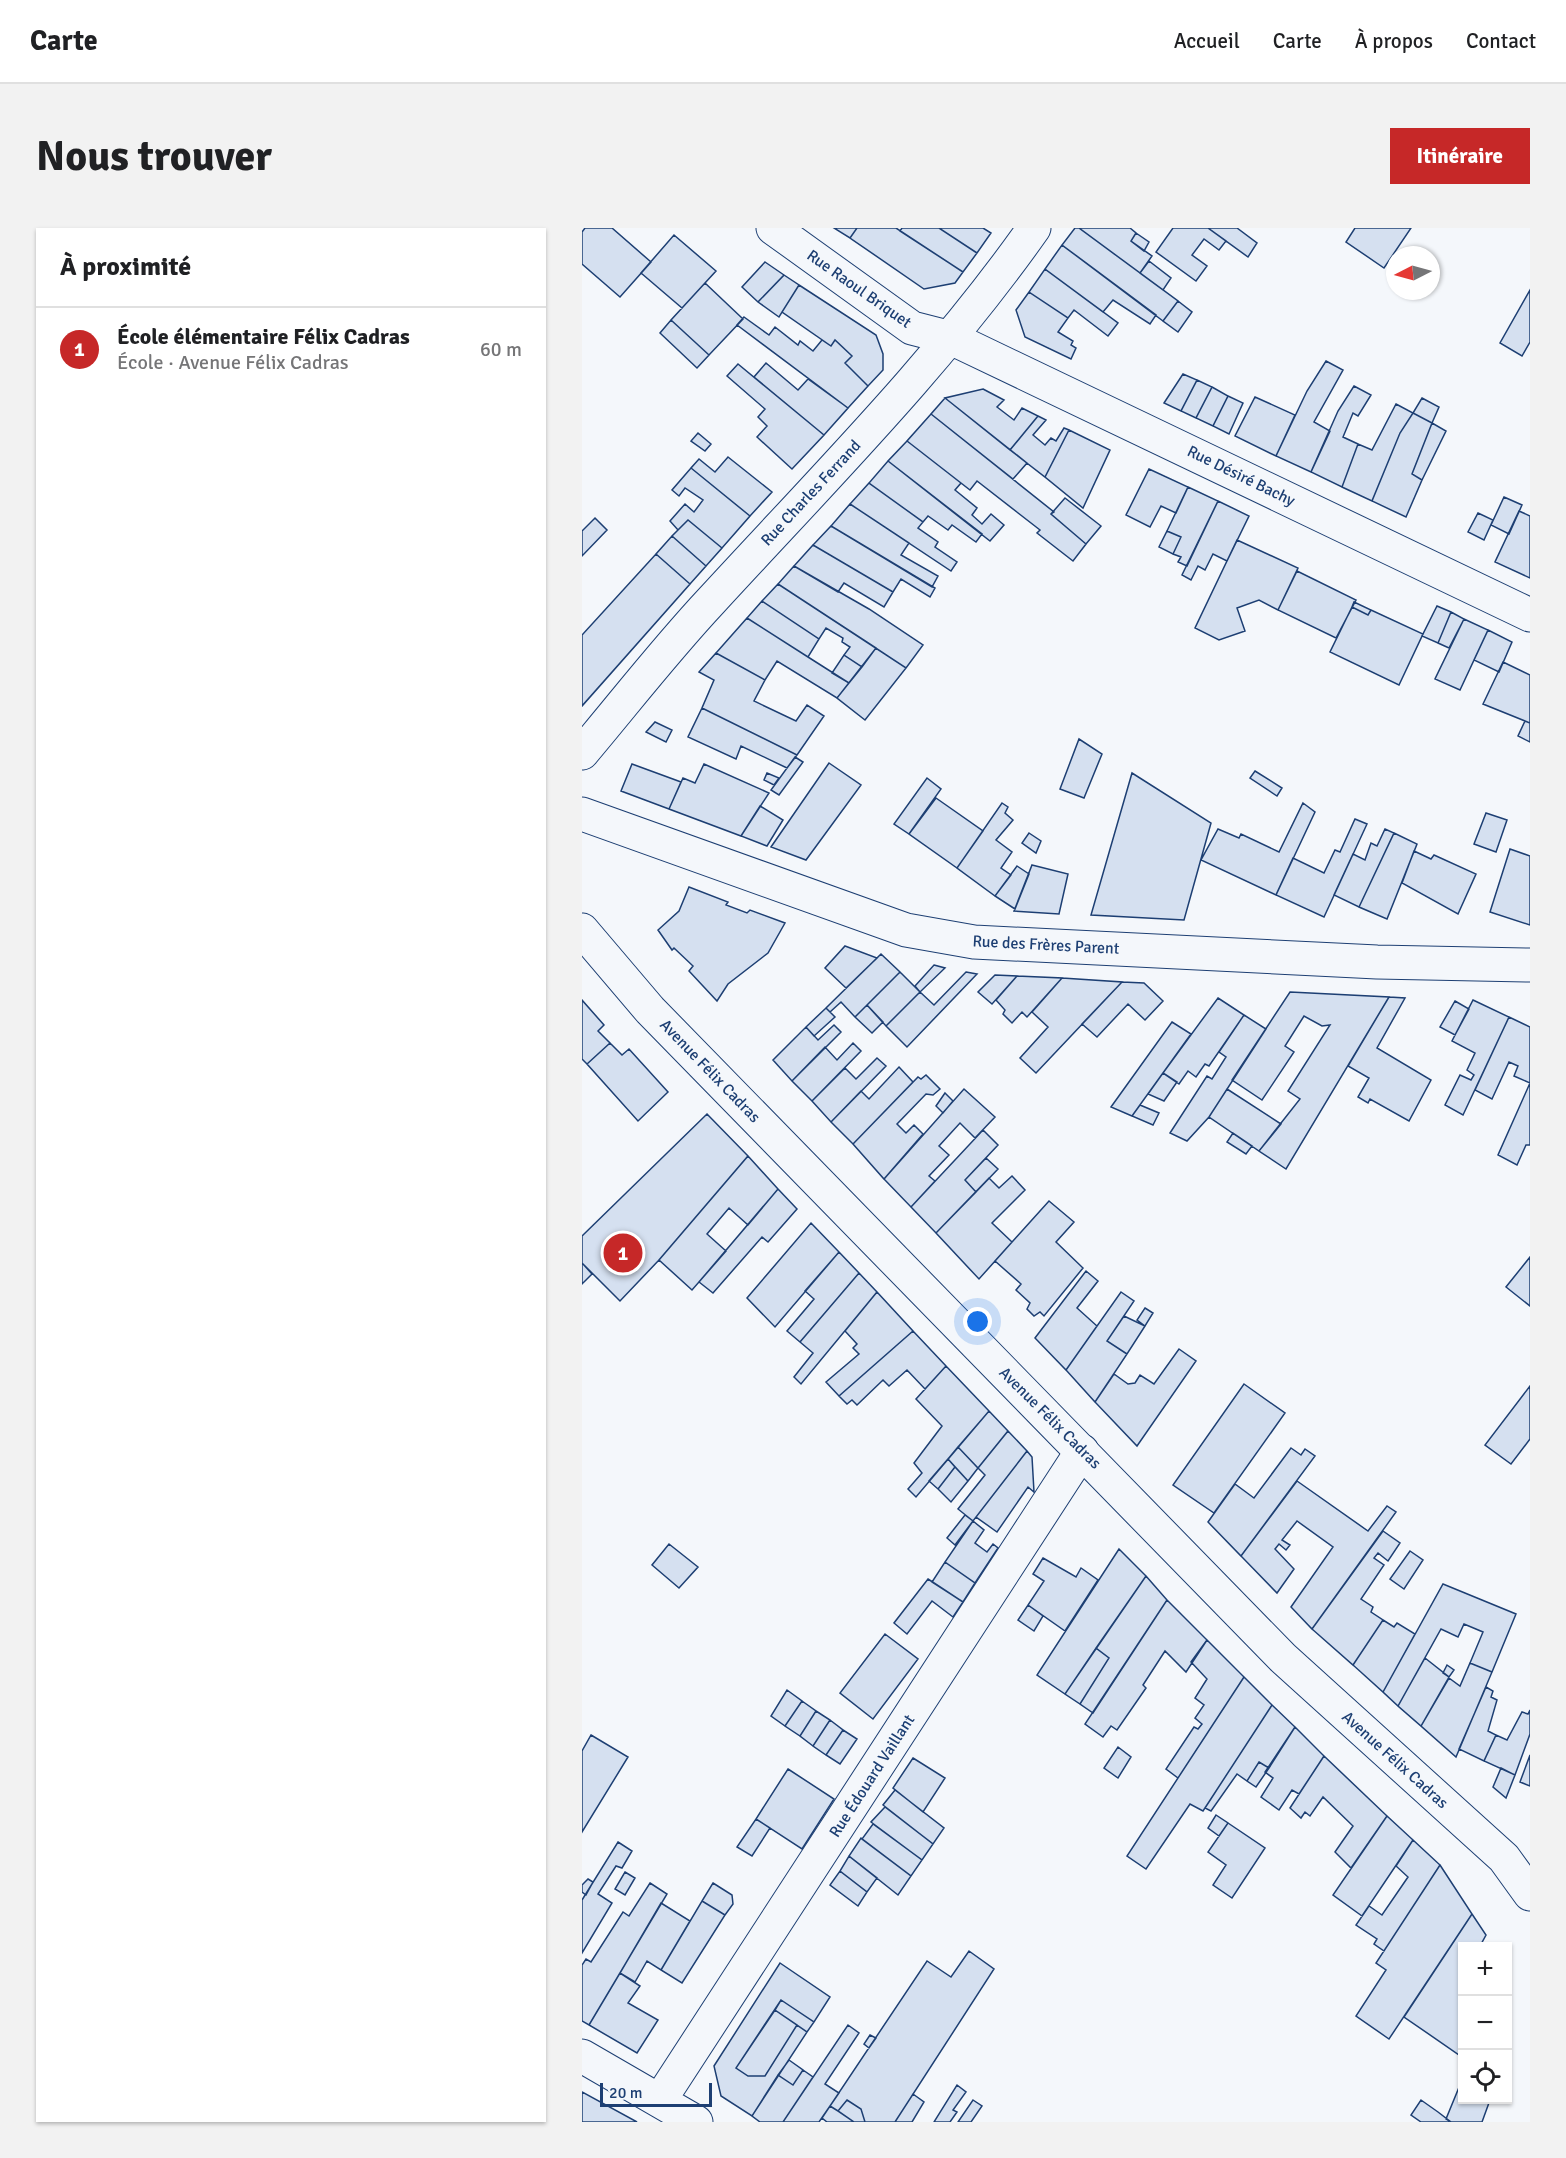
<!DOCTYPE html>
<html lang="fr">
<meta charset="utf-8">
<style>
:root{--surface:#fff;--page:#f2f2f2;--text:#202124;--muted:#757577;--line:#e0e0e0;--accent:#c62828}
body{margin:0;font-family:Signika,sans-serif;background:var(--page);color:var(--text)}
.controls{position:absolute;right:18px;bottom:18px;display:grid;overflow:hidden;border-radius:0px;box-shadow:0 2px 4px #0004}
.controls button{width:54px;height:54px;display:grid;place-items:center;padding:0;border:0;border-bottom:2px solid var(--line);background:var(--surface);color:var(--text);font:30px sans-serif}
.compass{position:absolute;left:804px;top:18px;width:54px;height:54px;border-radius:50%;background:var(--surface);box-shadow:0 2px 4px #0004;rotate:264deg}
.scale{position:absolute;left:18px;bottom:15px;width:112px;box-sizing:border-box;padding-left:6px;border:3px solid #1d3f73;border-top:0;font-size:16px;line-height:21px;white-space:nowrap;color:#1d3f73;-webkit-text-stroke:4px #f4f7fb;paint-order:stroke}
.you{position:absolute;left:396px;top:1094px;width:21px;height:21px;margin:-15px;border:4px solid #fff;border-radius:50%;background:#1a73e8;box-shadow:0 0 0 9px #1a73e833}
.badge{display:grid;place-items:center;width:39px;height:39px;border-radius:50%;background:var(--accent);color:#fff;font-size:20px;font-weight:700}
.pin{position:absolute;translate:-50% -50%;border:3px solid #fff;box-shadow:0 2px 6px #0006}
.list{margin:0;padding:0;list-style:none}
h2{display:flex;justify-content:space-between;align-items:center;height:78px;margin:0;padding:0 24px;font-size:26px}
h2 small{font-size:20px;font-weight:400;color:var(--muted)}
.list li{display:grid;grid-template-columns:39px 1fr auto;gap:18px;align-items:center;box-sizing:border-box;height:84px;padding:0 24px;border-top:2px solid var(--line)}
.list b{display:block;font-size:22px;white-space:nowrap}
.list p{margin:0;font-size:20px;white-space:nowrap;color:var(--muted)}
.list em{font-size:20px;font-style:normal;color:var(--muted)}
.icon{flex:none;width:33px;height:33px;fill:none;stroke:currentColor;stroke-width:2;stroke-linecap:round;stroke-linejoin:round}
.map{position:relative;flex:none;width:948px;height:1894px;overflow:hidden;border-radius:0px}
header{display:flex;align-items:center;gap:36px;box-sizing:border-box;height:84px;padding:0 30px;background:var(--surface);border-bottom:2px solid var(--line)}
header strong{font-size:28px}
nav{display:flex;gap:33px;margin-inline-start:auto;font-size:21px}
.intro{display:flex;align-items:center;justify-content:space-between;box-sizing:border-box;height:144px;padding:0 36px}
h1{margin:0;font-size:42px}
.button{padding:15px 27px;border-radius:0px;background:var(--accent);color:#fff;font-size:21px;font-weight:700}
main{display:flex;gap:36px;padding:0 36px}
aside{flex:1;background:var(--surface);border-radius:0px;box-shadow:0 2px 4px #0004}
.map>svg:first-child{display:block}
.building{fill:#d5e0f0;stroke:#1d3f73;stroke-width:1.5}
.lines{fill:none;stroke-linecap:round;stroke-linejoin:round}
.street-casing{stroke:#1d3f73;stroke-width:35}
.secondary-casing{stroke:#1d3f73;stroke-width:35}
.street{stroke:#f4f7fb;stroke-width:33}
.secondary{stroke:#f4f7fb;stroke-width:33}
.labels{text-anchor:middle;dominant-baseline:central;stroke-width:4.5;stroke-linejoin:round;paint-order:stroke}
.street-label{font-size:16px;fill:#1d3f73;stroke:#f4f7fb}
</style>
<header>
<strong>Carte</strong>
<nav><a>Accueil</a><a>Carte</a><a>À propos</a><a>Contact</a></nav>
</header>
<div class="intro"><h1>Nous trouver</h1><a class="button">Itinéraire</a></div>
<main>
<aside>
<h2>À proximité<small></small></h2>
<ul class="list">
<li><span class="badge">1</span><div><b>École élémentaire Félix Cadras</b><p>École · Avenue Félix Cadras</p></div><em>60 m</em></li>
</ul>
</aside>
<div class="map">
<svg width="948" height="1894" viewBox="0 0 948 1894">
<rect width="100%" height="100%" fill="#f4f7fb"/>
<path class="building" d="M3,0H30L69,34L38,69L0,36V4Z
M252,0H275L268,10Z
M275,0H314L381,44L373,55L342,61L268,10Z
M320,0H357L395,25L381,44L318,3Z
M357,0H401L409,5L395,25Z
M493,0H497L596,73L581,93L480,17Z
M497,0H548L554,5L549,13L570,28L558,45Z
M591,0H626L644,13L637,22L622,11L610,27L625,38L614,53L574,24Z
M626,0H655L675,15L666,29Z
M773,0H829L802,40L764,14Z
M554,5L567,14L562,23L549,13Z
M92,7L134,43L100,80L59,45Z
M480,17L574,87L568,96L531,72L521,84L463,41Z
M567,33L589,50L581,62L558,45Z
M183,34L202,47L176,74L160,59Z
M463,41L536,95L526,108L492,82L486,90L447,64Z
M202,47L217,57L197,89L176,74Z
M123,55L161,91L127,127L89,92Z
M217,57L294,107L301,126V142L286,158L263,135L270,128L253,112L249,118L200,84Z
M948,62V114L940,128L918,115Z
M447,64L486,90L476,104L491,113L489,117L494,120L489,131L443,109L434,82Z
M596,73L610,84L596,104L581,93Z
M162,89L187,107L193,99L216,117L218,113L231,123L240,112L249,118L253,112L270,128L263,135L286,158L266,180L155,97Z
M89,92L127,127L115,140L78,105Z
M744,133L761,142L732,194L748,203L729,244L694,228L725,163Z
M184,135L216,162L226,151L266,180L242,207L172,149Z
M156,136L242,207L210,241L175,209L185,198L176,189L183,181L145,148Z
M601,146L615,152L599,183L582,175Z
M615,152L630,159L614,190L599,183Z
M772,158L789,167L776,188L771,185L761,209L776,216L760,259L729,244L756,183Z
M630,159L646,168L631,198L614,190Z
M401,161L422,172L415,179L432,192L440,180L456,188L428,222L363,170Z
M646,168L661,175L647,206L631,198Z
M673,169L713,187L694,228L653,208Z
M363,170L445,235L431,251L349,186Z
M840,170L857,179L850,195L831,185Z
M814,176L831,185L818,205L790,273L760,259L776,216L790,222Z
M831,185L850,195L830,246L840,252L824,289L790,273L818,205Z
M349,186L472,284L469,286L504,316L491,333L455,305L458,302L395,253L388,262L325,213Z
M456,188L464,192L451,207L463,217L469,210L474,213L482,200L487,202L463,249L428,222Z
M850,195L864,203L840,252L830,246Z
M487,202L528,222L501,280L463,249Z
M116,205L129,216L123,223L109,213Z
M325,213L379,255L373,262L395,280L390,287L400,296L409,286L422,297L408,313L306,233Z
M146,229L190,264L168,288L109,240L117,231L133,244Z
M306,233L400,306L394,314L370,297L366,302L346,288L341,294L287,255Z
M109,240L168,288L140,320L106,292L96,302L88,293L103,276L112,284L121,272L103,260L97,268L90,262Z
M567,241L606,259L594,285L579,278L568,299L544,287Z
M287,255L341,294L336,300L356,314L353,319L375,334L369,343L268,276Z
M606,259L636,273L605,338L596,334L599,329L591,326L599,309L585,303Z
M922,269L940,277L927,306L909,297Z
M483,270L519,298L504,316L469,286Z
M636,273L667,288L645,333L631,326L623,342L616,338L609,352L600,347Z
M268,276L327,315L319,327L356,348L350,359L249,298Z
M937,283L948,288V350L913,334Z
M896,285L911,292L902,312L886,304Z
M13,290L25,302L0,328V303Z
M106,292L140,320L124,338L90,308Z
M249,298L353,360L348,369L319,351L311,364L231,317Z
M585,303L599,309L591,326L577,319Z
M90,308L124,338L108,356L74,326Z
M655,312L716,340L696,382L677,372L655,380L663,403L637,412L613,400Z
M231,317L311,364L302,379L262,355L256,364L212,338Z
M74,326L108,356L0,478V407Z
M212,338L287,381L341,417L324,440L196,356Z
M715,343L774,372L754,410L696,382Z
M196,356L294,420L280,439L262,427L268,419L260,414L261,410L244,400L237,411L180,373Z
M180,373L237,411L226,429L165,390Z
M772,374L789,382L786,387L770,379Z
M855,378L869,384L856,415L840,408Z
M770,379L786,387L789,382L841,406L817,457L748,424Z
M869,384L882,391L867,420L856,415Z
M165,390L226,429L267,455L255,470L195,433L183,452L134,425Z
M882,391L906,402L878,462L853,451Z
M906,402L930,414L917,444L892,432Z
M294,420L324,440L283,492L255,470Z
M134,425L183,452L172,473L214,493L225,477L242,488L215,527L120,480L132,452L117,444Z
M262,427L280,439L267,455L250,445Z
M921,434L948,447V495L901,476Z
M120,480L215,527L205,540L159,518L154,531L106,509Z
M943,493L948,495V514L936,508Z
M73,494L90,502L84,514L64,504Z
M497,511L520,526L502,570L478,561Z
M213,529L221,534L197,567L189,562Z
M247,535L279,557L224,632L189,619Z
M50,536L99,554L87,581L39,563Z
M122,536L187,565L159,608L87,581L101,550L113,555Z
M673,543L700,560L695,568L668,550Z
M185,545L197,550L192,557L182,552Z
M550,545L629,595L602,692L509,687Z
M345,550L359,561L327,606L312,596Z
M354,570L401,603L375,640L327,606Z
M420,575L426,579L423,585L431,592L414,612L430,624L419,640L429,647L413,668L375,640Z
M721,575L733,584L694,667L619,632L636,601L657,610L659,606L697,624Z
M178,578L201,592L185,618L159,608Z
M904,585L925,592L914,624L892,616Z
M773,591L785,596L742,689L694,667L711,630L742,645L753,622L758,624Z
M803,601L812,605L777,679L752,667L771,626L783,632L789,615L795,618Z
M447,605L459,613L454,625L440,615Z
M812,605L835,616L805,691L777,679Z
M928,621L948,628V697L908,684Z
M832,623L849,631L852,627L894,646L876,686L820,655Z
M450,637L486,646L477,686L432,683Z
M435,638L447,646L433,681L413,668Z
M107,659L146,674L144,677L165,685L168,682L203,695L186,725L146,756L135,773L107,743L111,738L92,720L90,722L76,702L97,683Z
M263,718L295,730L264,760L243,740Z
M299,726L318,744L273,789L259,774L248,784L244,780Z
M352,737L363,740L338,764L333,758Z
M318,744L338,764L304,798L285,777Z
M384,744L395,746L325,819L304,798L338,764L352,777Z
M413,747L435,748L410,776L396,764Z
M435,748L480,750L445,789L440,784L430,795L421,786L423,782L414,772Z
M480,750L540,754L454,845L438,830L466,799L450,784Z
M540,754L562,755L581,773L563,792L546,776L515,809L500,796Z
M708,764L807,769L704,941L677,923L718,871L706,863L748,797L740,798L722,788L703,818L712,824L680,872L650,852Z
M807,769L823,770L795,820L849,852L827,893L788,871L786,875L776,869L787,850L766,838Z
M636,770L662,787L627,838L623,836L614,849L606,843L597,856L581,845Z
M0,772L22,797L16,803L28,815L5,836L0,831Z
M891,772L927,789L881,887L863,877L878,847L889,852L892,847L885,842L893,825L870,813Z
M873,773L887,781L873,807L858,799Z
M285,777L301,794L290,805L273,789Z
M244,780L253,789L232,808L224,799Z
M662,787L684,801L627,889L605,913L588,905L625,848L630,851L644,829L637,824Z
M927,789L948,799V855L932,848L936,838L927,834L910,871L893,862Z
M590,794L609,806L550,888L529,879Z
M252,797L259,804L210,853L191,832L224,799L236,812Z
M28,815L40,827L47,821L86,864L56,893L5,836Z
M271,815L279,823L230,873L210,853L243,819L255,832Z
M295,830L304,838L249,894L230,873L263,840L274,851Z
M317,839L331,854L271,916L249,894L279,863L287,871Z
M581,845L595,854L582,873L566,866Z
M344,847L358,861L351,867L344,866L315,896L324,905L332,897L341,906L302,951L271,916L336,849L339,851Z
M948,855V917H944L935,937L916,927Z
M382,861L413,889L393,910L378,895L357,918L367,927L347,948L353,953L329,979L302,951Z
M645,861L699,896L677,923L627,889Z
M363,865L371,873L361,885L354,878Z
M558,877L577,885L571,897L550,888Z
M125,886L166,928L77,1032L38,1073L0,1035V1008Z
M401,902L416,917L383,952L394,964L354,1005L329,979Z
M651,905L670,918L664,926L645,914Z
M166,928L196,961L166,997L147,980L125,1006L144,1023L110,1062L77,1032Z
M404,930L416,941L394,964L383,952Z
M430,948L443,962L410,995L430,1014L397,1051L354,1005L407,950L417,960Z
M196,961L215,981L186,1014L180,1009L131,1065L117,1054Z
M467,973L492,994L474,1014L501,1040L462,1088L458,1084L452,1088L445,1081L448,1075L434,1062L439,1056L413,1033Z
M229,995L257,1024L193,1099L165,1070Z
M257,1024L277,1045L218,1114L205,1103L232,1071L223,1063Z
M948,1029V1078L924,1059Z
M0,1035L10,1046L0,1056Z
M504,1043L516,1053L495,1080L515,1098L484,1142L453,1110Z
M277,1045L295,1064L219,1156L212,1149L231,1125L218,1114Z
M295,1064L331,1103L257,1168L244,1154L277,1126L271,1120L275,1116L263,1103Z
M539,1064L552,1073L525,1113L545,1126L513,1174L484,1142Z
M563,1080L571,1085L563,1098L555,1092Z
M542,1088L563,1098L545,1126L525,1113Z
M331,1103L364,1138L343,1161L325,1142L307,1158L301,1152L275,1177L270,1172L265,1176L257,1168Z
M597,1121L614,1133L555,1218L513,1174L532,1146L546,1156L553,1155L558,1147L572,1156Z
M364,1138L407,1183L334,1269L326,1261L340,1245L332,1235L360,1198L334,1171Z
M662,1156L703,1185L632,1285L591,1257Z
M948,1158V1211L929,1236L903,1217Z
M407,1183L426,1203L396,1240L376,1219Z
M426,1203L445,1223L391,1293L376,1281L403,1247L396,1240Z
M376,1219L396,1240L386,1253L366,1231Z
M709,1220L719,1227L723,1221L733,1228L659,1328L626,1294L653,1256L672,1270Z
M445,1223L450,1229L452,1264L446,1259L415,1304L394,1289Z
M366,1231L373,1239L356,1261L347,1253Z
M373,1239L386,1253L369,1274L356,1261Z
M715,1253L786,1303L805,1278L814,1284L730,1401L709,1379L751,1319L715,1293L700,1312L708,1317L704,1322L697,1316L693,1321L712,1341L695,1365L659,1328Z
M383,1287L391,1293L373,1317L365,1310Z
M391,1293L402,1302L393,1315L405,1324L411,1316L416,1320L393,1355L363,1334Z
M801,1303L818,1315L806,1333L796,1325L792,1330L802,1337L779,1371L791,1379L789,1384L801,1392L771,1437L730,1401Z
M87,1316L116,1339L97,1360L70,1337Z
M537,1321L564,1348L483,1466L455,1447Z
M828,1323L841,1332L822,1361L808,1351Z
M461,1330L494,1349L499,1340L516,1352L483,1403L446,1377L462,1353L451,1346Z
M363,1334L393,1355L381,1374L350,1354Z
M564,1348L585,1372L511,1485L498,1476L527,1430L514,1420Z
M346,1351L381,1374L371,1389L350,1373L325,1406L312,1395Z
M861,1356L934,1386L910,1444L888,1435L901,1404L882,1396L876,1409L859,1401L816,1478L801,1464Z
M585,1372L625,1412L604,1444L583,1423L561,1457L564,1460L535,1502L529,1498L521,1509L503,1496Z
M446,1377L461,1388L452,1403L436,1392Z
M801,1392L812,1399L815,1395L833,1406L801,1464L771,1437Z
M303,1406L336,1431L291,1491L258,1465Z
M625,1412L662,1449L596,1550L584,1541L612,1499L616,1501L620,1496L613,1490L622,1477L613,1470L625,1451L609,1434Z
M514,1420L527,1430L498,1476L483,1466Z
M843,1430L867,1449L839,1498L816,1478Z
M888,1435L910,1444L874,1529L839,1498L867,1450L878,1458Z
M865,1437L872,1442L867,1449L861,1445Z
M662,1449L690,1477L621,1583L608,1576L564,1641L545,1628Z
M904,1459L911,1463L909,1469L915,1472L906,1503L914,1507L902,1533L877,1521Z
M205,1462L220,1473L203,1498L189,1488Z
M220,1473L234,1483L218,1508L203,1498Z
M690,1477L713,1499L687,1540L677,1534L665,1553L655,1546L629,1583L623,1580Z
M948,1482V1506L933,1547L902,1533L914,1507L925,1512L940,1484L946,1486Z
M234,1483L248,1492L231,1518L218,1508Z
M248,1492L261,1502L244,1527L231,1518Z
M713,1499L742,1528L717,1566L710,1562L697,1582L679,1569L691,1550L683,1544Z
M261,1502L275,1511L258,1536L244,1527Z
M9,1507L46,1529L0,1604V1523Z
M536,1519L549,1529L536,1550L522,1540Z
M948,1527V1558L938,1554Z
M742,1528L805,1588L769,1640L753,1624L771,1598L741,1569L728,1588L723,1584L719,1590L708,1580Z
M331,1530L363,1550L341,1584L311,1560Z
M677,1534L687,1540L674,1559L665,1553Z
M919,1540L933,1547L924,1570L911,1559Z
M206,1541L252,1571L220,1621L174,1591Z
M313,1562L362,1600L351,1616L301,1577Z
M303,1579L351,1616L340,1632L289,1594Z
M634,1587L646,1595L637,1608L626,1600Z
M805,1588L831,1612L780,1688L751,1667Z
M174,1591L188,1600L170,1628L155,1619Z
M646,1595L683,1620L650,1670L631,1657L644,1637L626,1624Z
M291,1596L340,1632L329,1648L280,1611Z
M279,1610L329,1648L316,1667L267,1628Z
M831,1612L858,1637L802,1723L792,1716L795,1711L774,1697L787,1678L800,1687L826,1649L814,1638Z
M36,1614L50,1623L40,1640L34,1638L16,1666L30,1675L0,1725V1672Z
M267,1628L295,1650L285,1664L258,1643Z
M858,1637L890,1686L807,1811L774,1788L804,1742L794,1735Z
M258,1643L285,1664L276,1678L248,1657Z
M43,1644L53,1650L43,1667L33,1661Z
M6,1651L11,1654L4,1667L0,1664V1657Z
M68,1655L85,1666L7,1797L0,1793V1737L4,1731L9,1734L41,1684L47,1688Z
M131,1655L150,1667L151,1676L143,1687L120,1673Z
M120,1673L143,1687L100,1755L79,1742Z
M79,1675L108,1693L79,1742L65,1733L53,1754L38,1745Z
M890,1686L904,1707L898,1718H880V1829L822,1789Z
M387,1723L412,1741L313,1894H283L279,1881L265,1872L256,1883L248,1878L345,1733L369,1749Z
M198,1735L248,1769L232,1794L199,1772L154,1840L166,1848H183L215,1797L225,1804L170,1888L139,1868L132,1838Z
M38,1745L58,1758L46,1775L76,1792L55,1825L7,1797Z
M199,1772L232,1794L225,1804L193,1782Z
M193,1782L215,1797L183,1848H166L154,1840Z
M266,1797L277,1805L243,1856L257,1865L248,1878L237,1894H201Z
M288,1807L294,1810L287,1820L282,1816Z
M207,1832L221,1842L211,1857L196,1847Z
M221,1842L231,1849L201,1894H178L170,1888L196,1847L211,1857Z
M880,1852V1872H908L900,1894H869L864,1891Z
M375,1857L384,1864L371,1882L375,1884L368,1894H352Z
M0,1864L55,1894H0Z
M331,1866L342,1874L330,1894H313Z
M265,1872L279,1881L283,1894H272L256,1883Z
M391,1872L400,1878L389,1894H376Z
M839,1872L856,1884L869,1894H839L829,1887Z
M248,1878L256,1883L272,1894H245L240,1890Z"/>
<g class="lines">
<defs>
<path id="street" d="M191,0L330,100L369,110L948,387
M0,525C43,474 84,421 129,373C241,251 357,135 452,0
M0,586L324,702L392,714L795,734L948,737
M0,1828L114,1894
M78,1872L500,1223"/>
<path id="secondary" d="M0,702L68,782L701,1430L922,1630L948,1666"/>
</defs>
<use href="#street" class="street-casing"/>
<use href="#secondary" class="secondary-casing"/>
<use href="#street" class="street"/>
<use href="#secondary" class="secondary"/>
</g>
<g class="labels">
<g class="street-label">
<text transform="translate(277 61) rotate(35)">Rue Raoul Briquet</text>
<text transform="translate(659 248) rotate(26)">Rue Désiré Bachy</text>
<text transform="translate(229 265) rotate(-47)">Rue Charles Ferrand</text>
<text transform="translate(464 717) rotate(3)">Rue des Frères Parent</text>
<text transform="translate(128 843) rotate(46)">Avenue Félix Cadras</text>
<text transform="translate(468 1190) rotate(45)">Avenue Félix Cadras</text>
<text transform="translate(813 1532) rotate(42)">Avenue Félix Cadras</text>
<text transform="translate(290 1548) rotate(-57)">Rue Édouard Vaillant</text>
</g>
</g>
</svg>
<div class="controls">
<button>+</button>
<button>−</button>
<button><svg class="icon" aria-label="locate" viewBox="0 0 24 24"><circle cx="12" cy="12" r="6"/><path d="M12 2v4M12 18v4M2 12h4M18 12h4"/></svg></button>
</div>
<svg class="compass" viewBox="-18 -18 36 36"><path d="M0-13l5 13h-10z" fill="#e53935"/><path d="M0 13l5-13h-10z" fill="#757577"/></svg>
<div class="scale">20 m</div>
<div class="you"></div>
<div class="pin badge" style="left:41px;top:1025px">1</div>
</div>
</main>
